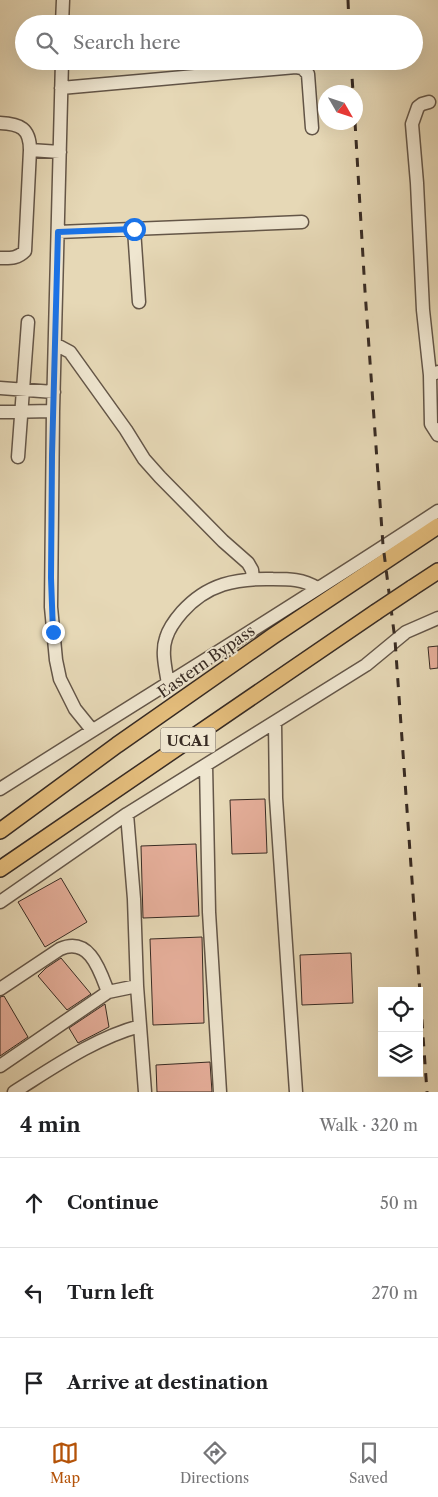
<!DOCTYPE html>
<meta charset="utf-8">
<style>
:root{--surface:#fff;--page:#f6f6f6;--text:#202124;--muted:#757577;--line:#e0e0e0;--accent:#b45309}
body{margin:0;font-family:"Libre Caslon Text",serif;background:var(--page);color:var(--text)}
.controls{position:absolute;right:15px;bottom:15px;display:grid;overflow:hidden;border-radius:0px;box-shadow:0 5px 20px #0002}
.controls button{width:45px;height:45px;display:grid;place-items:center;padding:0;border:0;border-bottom:1px solid var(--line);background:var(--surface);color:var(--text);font:25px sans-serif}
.compass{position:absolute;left:318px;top:85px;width:45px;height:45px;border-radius:50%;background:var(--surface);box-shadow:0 5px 20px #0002;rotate:129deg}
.stop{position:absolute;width:15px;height:15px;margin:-11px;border:4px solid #1a73e8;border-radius:50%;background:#fff}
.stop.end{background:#1a73e8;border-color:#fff;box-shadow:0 1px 5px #0008}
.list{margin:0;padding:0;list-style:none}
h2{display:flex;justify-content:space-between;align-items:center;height:65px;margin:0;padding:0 20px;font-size:21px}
h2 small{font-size:16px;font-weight:400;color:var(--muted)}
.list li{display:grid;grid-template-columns:32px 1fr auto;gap:15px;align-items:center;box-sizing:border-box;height:90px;padding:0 20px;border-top:1px solid var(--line)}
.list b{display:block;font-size:19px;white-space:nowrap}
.list em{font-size:16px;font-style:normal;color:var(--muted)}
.icon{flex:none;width:28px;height:28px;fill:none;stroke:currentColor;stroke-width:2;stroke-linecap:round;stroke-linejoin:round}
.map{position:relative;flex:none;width:438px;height:1092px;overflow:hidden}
.search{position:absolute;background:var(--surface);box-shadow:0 5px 20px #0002;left:15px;right:15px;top:15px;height:55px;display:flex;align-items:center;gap:12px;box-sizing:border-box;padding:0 18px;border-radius:28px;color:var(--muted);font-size:19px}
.sheet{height:335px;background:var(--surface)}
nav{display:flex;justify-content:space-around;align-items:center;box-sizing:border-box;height:70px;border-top:1px solid var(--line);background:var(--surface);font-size:14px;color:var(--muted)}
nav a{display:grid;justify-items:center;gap:2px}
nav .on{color:var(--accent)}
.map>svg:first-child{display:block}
.building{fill:#e6af9b;stroke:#382b23}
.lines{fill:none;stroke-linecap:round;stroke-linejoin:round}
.minor-casing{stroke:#645648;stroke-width:15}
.major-casing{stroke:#382b23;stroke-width:18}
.minor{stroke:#efe6d0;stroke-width:12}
.major{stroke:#e3bc7b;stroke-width:15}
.rail{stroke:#382b23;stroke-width:3;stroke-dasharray:9 9;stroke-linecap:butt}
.major-bridge-casing{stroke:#382b23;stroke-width:18;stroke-linecap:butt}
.major-bridge{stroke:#e3bc7b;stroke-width:15}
.route{stroke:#1a73e8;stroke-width:6}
.labels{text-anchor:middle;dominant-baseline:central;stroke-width:4;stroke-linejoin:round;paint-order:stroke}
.shield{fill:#efe6d0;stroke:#6f6357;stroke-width:1}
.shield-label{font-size:15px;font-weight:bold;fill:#382b23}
.street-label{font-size:16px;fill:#382b23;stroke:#efe6d0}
</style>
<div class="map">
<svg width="438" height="1092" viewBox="0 0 438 1092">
<rect width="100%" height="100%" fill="#e6d8b6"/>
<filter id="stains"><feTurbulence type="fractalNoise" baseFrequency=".004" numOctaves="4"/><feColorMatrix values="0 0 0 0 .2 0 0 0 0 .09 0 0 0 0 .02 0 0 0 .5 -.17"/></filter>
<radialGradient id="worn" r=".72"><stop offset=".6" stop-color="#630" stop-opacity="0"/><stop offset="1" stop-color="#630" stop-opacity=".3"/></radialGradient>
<path class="building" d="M438,646V668L430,669L428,647Z
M265,799L267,853L232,854L230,800Z
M196,844L199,916L143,918L141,846Z
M61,878L87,922L45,947L18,902Z
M202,937L204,1023L153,1025L150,939Z
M351,953L353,1003L302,1005L300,955Z
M61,958L91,994L67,1010L38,976L46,968Z
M4,996L28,1037L0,1056V997Z
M105,1004L109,1027L78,1043L69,1028Z
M210,1062L212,1092H157L156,1065Z"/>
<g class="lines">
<defs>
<path id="minor" d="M62,24L63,0
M62,61L53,411L51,607L56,660L60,679L75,709L92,730
M61,88L296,67L302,68L308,74L312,128
M429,102L422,104L418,107L412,124L417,183L423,310L430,375L438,372
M0,123C20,124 30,128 30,150L25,251C17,259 10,258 0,258
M30,150L60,152
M134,229L139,302
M58,232L302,222
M55,344L70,352L126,430L144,459L160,477L223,541L248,563L252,570L253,579
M430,375L431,424L438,435
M0,388L54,392
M0,412L53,411
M18,457L28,322
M168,684C166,670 161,652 166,638C169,628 175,620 182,612C207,584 236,578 273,579C289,579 303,579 317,588
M275,722L276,798L296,1092
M206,765L209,912L220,1092
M0,789C146,696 294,606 438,511
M127,814L134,899L137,986L145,1092
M0,902L127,814L366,665L406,632L438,618
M0,989L60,949C90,936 100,971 108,992
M0,1066L108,992L137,986
M14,1092C54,1067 95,1038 140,1026"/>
<path id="major" d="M412,588L438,571
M0,831L117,745L273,636L438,526
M0,869L376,612"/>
</defs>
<use href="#minor" class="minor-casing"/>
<use href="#major" class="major-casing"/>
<use href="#minor" class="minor"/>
<use href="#major" class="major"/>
<path class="rail" d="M348,0L349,24
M351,61L353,92
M355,122L365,291L383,545L395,640L427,1092"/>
<defs>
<path id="major-bridge" d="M376,612L412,588"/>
</defs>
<use href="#major-bridge" class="major-bridge-casing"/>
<use href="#major-bridge" class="major-bridge"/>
</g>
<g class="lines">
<path class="route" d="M53,632L51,578L52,455L58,232L134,229"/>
</g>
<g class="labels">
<rect class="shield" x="160.5" y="727.5" width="55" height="25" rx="4"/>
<g class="shield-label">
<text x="188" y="740">UCA1</text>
</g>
<g class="street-label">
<text transform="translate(206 661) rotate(-35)">Eastern Bypass</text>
</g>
</g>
<rect width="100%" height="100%" filter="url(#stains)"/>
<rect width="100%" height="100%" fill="url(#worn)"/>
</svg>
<div class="controls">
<button><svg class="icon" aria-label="locate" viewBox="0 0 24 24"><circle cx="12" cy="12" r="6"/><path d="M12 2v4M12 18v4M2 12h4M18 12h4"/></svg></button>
<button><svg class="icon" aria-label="layers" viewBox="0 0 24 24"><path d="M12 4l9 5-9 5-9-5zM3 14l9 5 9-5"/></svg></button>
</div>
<svg class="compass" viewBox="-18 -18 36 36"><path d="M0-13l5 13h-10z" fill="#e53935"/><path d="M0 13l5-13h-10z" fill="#757577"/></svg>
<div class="stop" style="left:134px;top:229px"></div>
<div class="stop end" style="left:53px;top:632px"></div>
<div class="search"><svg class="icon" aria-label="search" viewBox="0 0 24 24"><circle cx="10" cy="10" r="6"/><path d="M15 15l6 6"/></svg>Search here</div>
</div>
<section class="sheet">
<h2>4 min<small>Walk · 320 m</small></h2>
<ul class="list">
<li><svg class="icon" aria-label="ahead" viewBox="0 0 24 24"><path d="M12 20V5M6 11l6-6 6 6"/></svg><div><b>Continue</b></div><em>50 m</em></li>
<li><svg class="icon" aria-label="left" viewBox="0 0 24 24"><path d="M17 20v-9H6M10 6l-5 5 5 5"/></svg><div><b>Turn left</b></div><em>270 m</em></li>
<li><svg class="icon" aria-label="arrive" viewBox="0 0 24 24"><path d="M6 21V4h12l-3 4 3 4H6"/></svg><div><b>Arrive at destination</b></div></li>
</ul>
</section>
<nav>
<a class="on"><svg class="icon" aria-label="map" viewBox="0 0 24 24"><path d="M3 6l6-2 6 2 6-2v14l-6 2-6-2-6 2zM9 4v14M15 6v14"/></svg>Map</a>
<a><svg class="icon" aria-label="directions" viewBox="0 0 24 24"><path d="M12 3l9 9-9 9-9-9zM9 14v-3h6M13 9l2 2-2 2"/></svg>Directions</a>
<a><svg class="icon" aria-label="saved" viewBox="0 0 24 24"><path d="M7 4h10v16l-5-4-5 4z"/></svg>Saved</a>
</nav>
